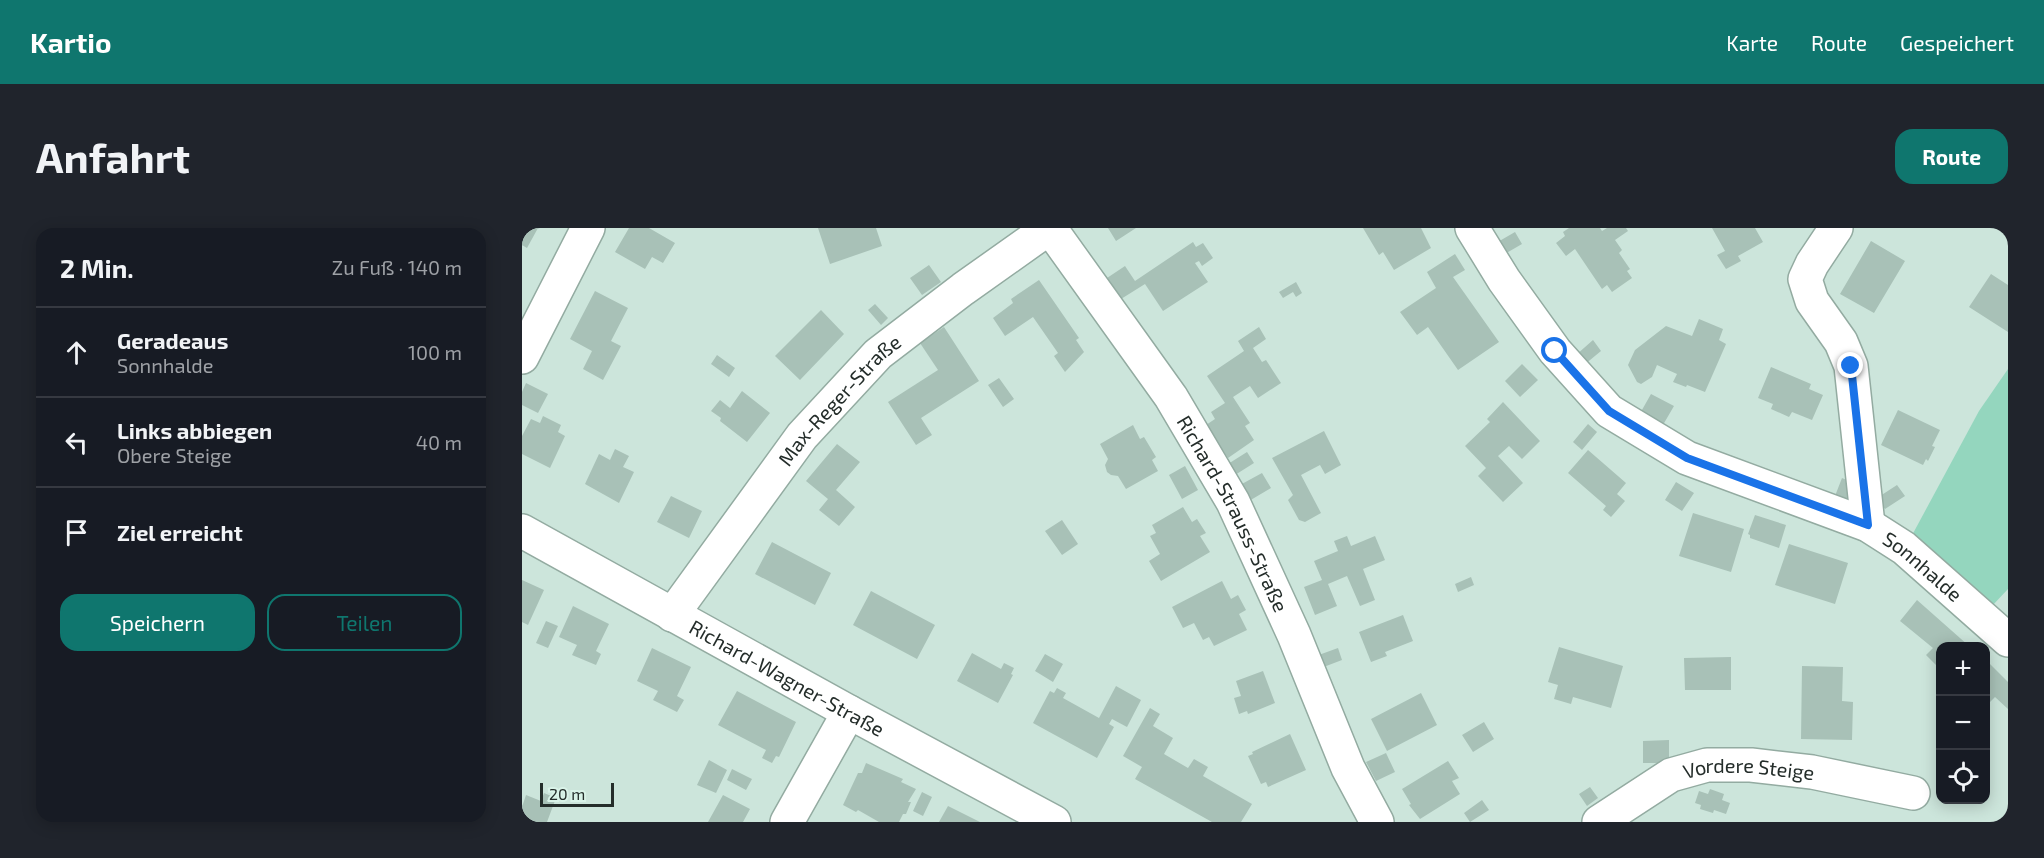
<!DOCTYPE html>
<html lang="de">
<meta charset="utf-8">
<style>
:root{--surface:#171b24;--page:#20242c;--text:#f1f3f6;--muted:#9ea1a6;--line:#363941;--accent:#0f766e}
body{margin:0;font-family:"Exo 2",sans-serif;background:var(--page);color:var(--text)}
.controls{position:absolute;right:18px;bottom:18px;display:grid;overflow:hidden;border-radius:12px;box-shadow:0 3px 15px #0003}
.controls button{width:54px;height:54px;display:grid;place-items:center;padding:0;border:0;border-bottom:2px solid var(--line);background:var(--surface);color:var(--text);font:30px sans-serif}
.scale{position:absolute;left:18px;bottom:15px;width:74px;box-sizing:border-box;padding-left:6px;border:3px solid #242d2a;border-top:0;font-size:16px;line-height:21px;white-space:nowrap;color:#242d2a;-webkit-text-stroke:4px #d9f3e8;paint-order:stroke}
.stop{position:absolute;width:18px;height:18px;margin:-14px;border:4px solid #1a73e8;border-radius:50%;background:#fff}
.stop.end{background:#1a73e8;border-color:#fff;box-shadow:0 2px 6px #0008}
.list{margin:0;padding:0;list-style:none}
h2{display:flex;justify-content:space-between;align-items:center;height:78px;margin:0;padding:0 24px;font-size:26px}
h2 small{font-size:20px;font-weight:400;color:var(--muted)}
.list li{display:grid;grid-template-columns:39px 1fr auto;gap:18px;align-items:center;box-sizing:border-box;height:90px;padding:0 24px;border-top:2px solid var(--line)}
.list b{display:block;font-size:22px;white-space:nowrap}
.list p{margin:0;font-size:20px;white-space:nowrap;color:var(--muted)}
.list em{font-size:20px;font-style:normal;color:var(--muted)}
.actions{display:flex;gap:12px;padding:18px 24px}
.actions a{flex:1;padding:14px 0;border:2px solid var(--accent);border-radius:18px;text-align:center;font-size:21px;color:var(--accent)}
.actions .main{background:var(--accent);color:#fff}
.icon{flex:none;width:33px;height:33px;fill:none;stroke:currentColor;stroke-width:2;stroke-linecap:round;stroke-linejoin:round}
.map{position:relative;flex:none;width:1486px;height:594px;overflow:hidden;border-radius:18px}
header{display:flex;align-items:center;gap:36px;box-sizing:border-box;height:84px;padding:0 30px;background:var(--accent);color:#fff}
header strong{font-size:28px}
nav{display:flex;gap:33px;margin-inline-start:auto;font-size:21px}
.intro{display:flex;align-items:center;justify-content:space-between;box-sizing:border-box;height:144px;padding:0 36px}
h1{margin:0;font-size:42px}
.button{padding:15px 27px;border-radius:18px;background:var(--accent);color:#fff;font-size:21px;font-weight:700}
main{display:flex;gap:36px;padding:0 36px}
aside{flex:1;background:var(--surface);border-radius:18px;box-shadow:0 3px 15px #0003}
.map>svg:first-child{display:block}
.green{fill:#94d6be}
.building{fill:#a8c1b7}
.lines{fill:none;stroke-linecap:round;stroke-linejoin:round}
.minor-casing{stroke:#93aba1;stroke-width:36}
.minor{stroke:#fff;stroke-width:33}
.route{stroke:#1a73e8;stroke-width:8}
.labels{text-anchor:middle;dominant-baseline:central;stroke-width:4.5;stroke-linejoin:round;paint-order:stroke}
.street-label{font-size:20px;fill:#242d2a;stroke:#d9f3e8}
</style>
<header>
<strong>Kartio</strong>
<nav><a>Karte</a><a>Route</a><a>Gespeichert</a></nav>
</header>
<div class="intro"><h1>Anfahrt</h1><a class="button">Route</a></div>
<main>
<aside>
<h2>2 Min.<small>Zu Fuß · 140 m</small></h2>
<ul class="list">
<li><svg class="icon" aria-label="ahead" viewBox="0 0 24 24"><path d="M12 20V5M6 11l6-6 6 6"/></svg><div><b>Geradeaus</b><p>Sonnhalde</p></div><em>100 m</em></li>
<li><svg class="icon" aria-label="left" viewBox="0 0 24 24"><path d="M17 20v-9H6M10 6l-5 5 5 5"/></svg><div><b>Links abbiegen</b><p>Obere Steige</p></div><em>40 m</em></li>
<li><svg class="icon" aria-label="arrive" viewBox="0 0 24 24"><path d="M6 21V4h12l-3 4 3 4H6"/></svg><div><b>Ziel erreicht</b></div></li>
</ul>
<div class="actions"><a class="main">Speichern</a><a>Teilen</a></div>
</aside>
<div class="map">
<svg width="1486" height="594" viewBox="0 0 1486 594">
<rect width="100%" height="100%" fill="#cce5db"/>
<path class="green" d="M1486,141V361L1469,379L1388,311L1457,183Z"/>
<path class="building" d="M0,0H16L5,20L0,17Z
M107,0H127L153,15L141,35L130,29L123,41L93,24Z
M296,0H354L360,18L308,36Z
M586,0H614L594,13Z
M841,0H899L909,20L872,42L861,24L857,27Z
M1047,0H1078L1080,3L1085,0H1104L1106,3L1093,12L1100,22L1097,25L1108,41L1105,43L1110,50L1090,64L1085,57L1080,61L1053,21L1044,28L1034,15L1043,8L1041,4Z
M1190,0H1233L1241,14L1216,28L1219,33L1204,41L1195,27L1203,23Z
M993,4L1000,16L981,27L974,15Z
M1349,13L1383,33L1352,85L1318,66Z
M671,14L674,19L681,15L691,30L680,38L677,33L673,35L686,54L641,83L623,56L599,71L585,50L603,38L613,53Z
M933,26L943,42L931,49L977,114L936,142L906,99L895,107L878,84L914,60L905,44Z
M407,37L419,54L400,67L388,50Z
M1469,46L1486,57V104L1447,79Z
M517,52L557,110L554,112L562,124L543,144L532,128L536,125L511,89L483,108L471,90L491,75L489,71Z
M774,54L780,65L774,69L771,64L761,70L757,64Z
M73,63L106,80L89,113L99,118L81,152L61,141L70,123L48,111Z
M353,76L366,90L359,97L346,82Z
M299,82L322,106L278,152L253,128Z
M1177,91L1201,101L1197,112L1204,116L1183,164L1165,157L1164,159L1151,154L1155,146L1135,137L1130,149L1119,156L1115,154L1106,137L1113,122L1144,98L1170,108Z
M422,99L457,153L399,190L410,207L394,217L366,174L416,142L398,115Z
M737,99L744,111L731,120L740,134L744,132L759,155L736,170L728,158L711,169L728,195L723,198L732,212L706,230L684,197L693,191L689,184L703,175L685,148L722,123L716,113Z
M1071,112L1079,123L1062,137L1054,127Z
M195,127L213,140L207,149L189,136Z
M1000,136L1016,152L998,169L983,153Z
M1249,139L1289,156L1287,161L1301,167L1290,192L1270,184L1267,189L1249,181L1251,176L1236,170Z
M477,150L492,171L481,179L466,157Z
M4,155L26,166L16,185L0,177V164Z
M220,163L248,185L225,214L198,193L199,190L189,183L198,172L208,180Z
M1129,166L1152,178L1138,202L1116,189Z
M981,174L1018,213L1000,231L987,218L976,228L1001,255L981,274L956,248L964,240L943,218L968,194L965,191Z
M1376,182L1418,202L1410,218L1413,219L1406,233L1404,231L1401,237L1359,217Z
M21,188L39,197L36,204L43,208L28,240L0,226V208L9,191L18,195Z
M1066,196L1075,204L1060,222L1051,214Z
M611,197L618,211L622,209L634,229L630,232L636,243L604,261L596,248L589,247L585,244L583,237L586,231L578,216Z
M802,203L819,237L803,246L798,237L779,247L799,285L783,294L777,292L766,272L771,267L750,230Z
M315,216L338,234L314,262L333,279L317,298L297,282L306,271L284,253Z
M93,221L107,228L101,239L112,244L97,275L63,256L77,226L88,232Z
M1066,222L1104,255L1095,266L1103,273L1089,289L1081,282L1084,278L1046,245Z
M725,224L732,235L713,247L706,236Z
M663,238L676,262L660,271L647,247Z
M740,245L749,260L727,273L718,257Z
M1320,250L1332,255L1326,272L1313,268Z
M1154,254L1172,265L1160,283L1143,272Z
M1375,257L1383,268L1363,281L1355,270Z
M149,268L180,283L167,310L135,294Z
M661,279L670,294L675,291L684,305L678,308L688,324L639,353L627,333L638,326L628,308L634,305L630,297Z
M1171,285L1222,301L1209,344L1157,328Z
M1233,287L1264,297L1257,320L1228,310V307L1226,306Z
M540,292L556,316L540,327L523,303Z
M825,308L829,318L853,308L863,332L841,341L853,372L838,378L825,348L806,356L815,378L793,387L782,359L800,352L792,333L816,323L812,313Z
M250,314L309,345L293,377L233,346Z
M1267,316L1326,335L1313,376L1253,357Z
M949,349L952,357L936,364L933,356Z
M0,352L22,362L6,397L0,394Z
M700,353L709,371L716,367L724,382L717,386L725,402L692,418L687,409L681,412L672,395L661,400L650,379Z
M349,363L413,397L395,431L331,397Z
M1395,372L1447,418H1418V441L1404,427L1411,420L1378,393Z
M51,378L87,396L74,423L79,426L74,437L50,427L55,417L37,409Z
M881,387L891,413L863,424L865,428L849,434L837,404Z
M24,393L36,398L26,420L14,415Z
M1037,419L1101,438L1089,480L1051,469L1049,476L1032,471L1036,457L1026,454Z
M130,420L169,439L155,468L162,472L155,484L131,472L136,463L115,453Z
M816,420L820,432L799,440L794,428Z
M450,425L479,441L482,435L492,440L489,446L491,447L476,475L435,453Z
M523,426L541,436L531,454L513,443Z
M1209,429V462H1163L1162,430Z
M1464,432L1486,454V481L1473,469L1464,478Z
M1280,438L1321,439L1320,473L1331,474L1330,512L1279,511Z
M741,443L753,475L726,486L725,483L717,486L712,470L719,468L714,453Z
M594,458L619,472L605,499L590,491L587,496L592,499L575,530L511,495L528,463L532,465L535,460L544,465L541,470L577,490Z
M215,463L274,494L257,529L254,528L250,535L240,530L244,522L196,497Z
M899,465L915,497L865,523L849,491Z
M628,480L638,486L631,498L651,510L642,526L666,540L672,531L686,539L681,548L730,576L719,594H690L613,551L620,539L601,528Z
M962,494L972,511L951,524L940,507Z
M768,506L784,542L746,559L744,554L739,556L726,528L731,526L730,524Z
M1147,512V535H1121V513Z
M864,525L873,544L854,553L844,534Z
M187,532L205,542L194,565L175,557Z
M926,533L937,550L930,553L938,566L898,591L887,577L889,576L880,561Z
M344,535L381,551L379,554L394,561L386,574H389L384,586H381L377,594H357L336,582L334,584L321,577L336,545H340Z
M210,541L230,551L224,562L205,552Z
M1068,559L1076,570L1065,578L1057,566Z
M1188,561L1202,566L1200,572L1208,575L1204,586L1192,582L1191,585L1178,581L1179,577L1173,575L1177,563L1186,566Z
M400,564L410,569L401,588L391,583Z
M22,565L34,570L25,594H0V579L4,567L19,573Z
M201,567L228,581L221,594H186Z
M960,572L967,582L948,594L942,585Z
M426,578L458,594H417Z"/>
<g class="lines">
<defs>
<g id="minor">
<path id="s1" d="M528,0L649,169L711,274L772,407L826,540L855,594"/>
<path id="s2" d="M950,0L982,52L1033,123L1087,183L1165,230L1346,297L1382,320L1486,412"/>
<path d="M1314,0L1290,36L1283,51L1290,73L1319,114L1329,138L1346,297"/>
<path d="M0,129L66,0"/>
<path id="s3" d="M0,303L327,484L532,594"/>
<path id="s4" d="M150,387L280,208L356,126L441,61L527,0"/>
<path d="M265,594L327,484"/>
<path id="s5" d="M1077,594L1149,547L1185,537H1229L1290,544L1391,565"/>
</g>
</defs>
<use href="#minor" class="minor-casing"/>
<use href="#minor" class="minor"/>
</g>
<g class="lines">
<path class="route" d="M1033,123L1087,183L1165,230L1346,297L1329,138"/>
</g>
<g class="labels">
<g class="street-label">
<text stroke="none"><textPath href="#s4" startOffset="273">Max-Reger-Straße</textPath></text>
<text stroke="none"><textPath href="#s1" startOffset="340">Richard-Strauss-Straße</textPath></text>
<text stroke="none"><textPath href="#s2" startOffset="582">Sonnhalde</textPath></text>
<text stroke="none"><textPath href="#s3" startOffset="303">Richard-Wagner-Straße</textPath></text>
<text stroke="none"><textPath href="#s5" startOffset="165">Vordere Steige</textPath></text>
</g>
</g>
</svg>
<div class="controls">
<button>+</button>
<button>−</button>
<button><svg class="icon" aria-label="locate" viewBox="0 0 24 24"><circle cx="12" cy="12" r="6"/><path d="M12 2v4M12 18v4M2 12h4M18 12h4"/></svg></button>
</div>
<div class="scale">20 m</div>
<div class="stop" style="left:1033px;top:123px"></div>
<div class="stop end" style="left:1329px;top:138px"></div>
</div>
</main>
